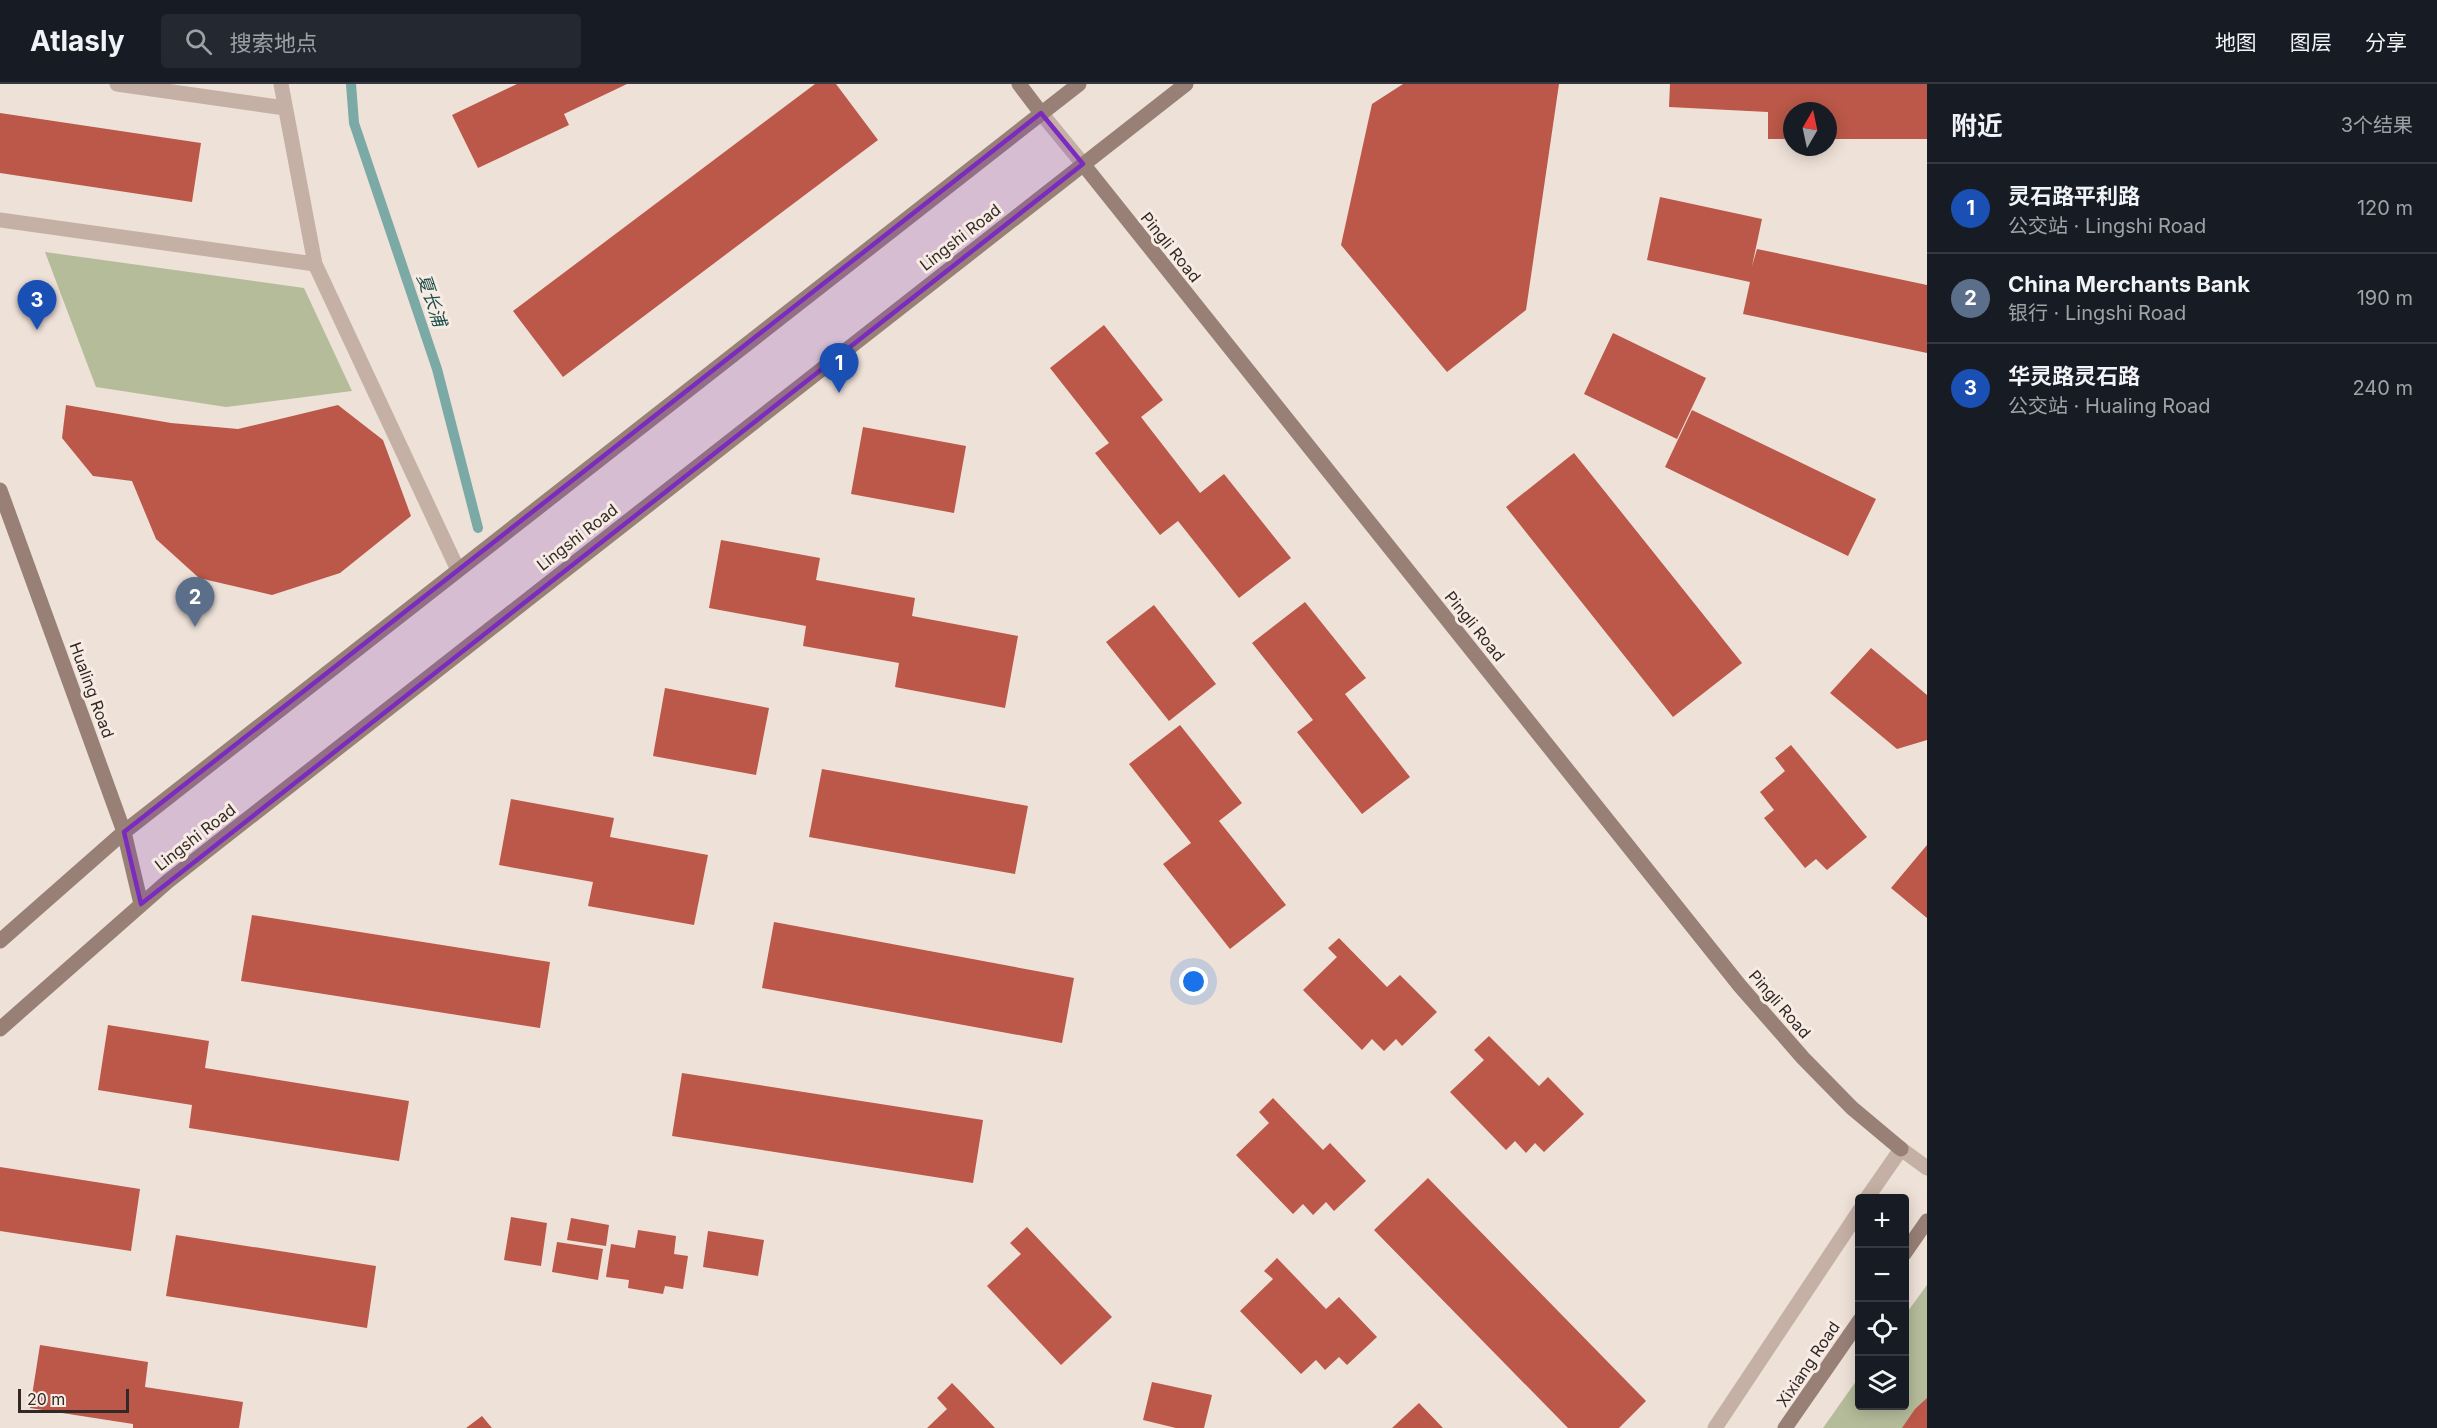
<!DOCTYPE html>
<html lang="zh">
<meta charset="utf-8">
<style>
:root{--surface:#171b24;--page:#242831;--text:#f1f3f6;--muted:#9ea1a6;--line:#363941;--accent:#ea580c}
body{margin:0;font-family:Inter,"Noto Sans SC",sans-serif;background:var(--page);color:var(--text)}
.controls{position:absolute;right:18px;bottom:18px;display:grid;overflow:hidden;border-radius:6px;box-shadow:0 3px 15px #0003}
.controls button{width:54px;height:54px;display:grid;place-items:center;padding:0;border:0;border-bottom:2px solid var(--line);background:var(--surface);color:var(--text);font:30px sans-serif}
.compass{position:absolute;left:1783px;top:18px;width:54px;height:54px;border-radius:50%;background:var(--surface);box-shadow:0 3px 15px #0003;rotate:9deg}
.scale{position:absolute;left:18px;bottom:15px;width:111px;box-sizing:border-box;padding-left:6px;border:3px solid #322826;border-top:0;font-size:16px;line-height:21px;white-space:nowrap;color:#322826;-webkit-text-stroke:4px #f7ece4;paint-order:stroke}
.you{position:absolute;left:1194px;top:898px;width:21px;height:21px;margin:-15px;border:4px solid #fff;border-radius:50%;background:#1a73e8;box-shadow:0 0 0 9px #1a73e833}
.badge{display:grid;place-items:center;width:39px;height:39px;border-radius:50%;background:var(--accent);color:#fff;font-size:20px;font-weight:700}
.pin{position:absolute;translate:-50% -50px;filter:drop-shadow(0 2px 3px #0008)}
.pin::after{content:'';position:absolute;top:32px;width:21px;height:18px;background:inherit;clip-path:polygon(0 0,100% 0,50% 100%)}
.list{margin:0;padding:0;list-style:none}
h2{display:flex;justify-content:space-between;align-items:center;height:78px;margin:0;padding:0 24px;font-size:26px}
h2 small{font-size:20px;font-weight:400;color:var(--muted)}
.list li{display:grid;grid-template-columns:39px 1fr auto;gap:18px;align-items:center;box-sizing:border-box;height:90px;padding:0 24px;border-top:2px solid var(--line)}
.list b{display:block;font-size:22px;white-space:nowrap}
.list p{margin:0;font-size:20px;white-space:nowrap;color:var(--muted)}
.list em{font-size:20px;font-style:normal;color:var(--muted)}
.icon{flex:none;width:33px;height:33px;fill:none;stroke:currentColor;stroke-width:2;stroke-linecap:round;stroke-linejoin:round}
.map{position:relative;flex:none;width:1927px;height:1344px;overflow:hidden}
header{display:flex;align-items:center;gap:36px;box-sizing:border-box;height:84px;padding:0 30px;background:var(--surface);border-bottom:2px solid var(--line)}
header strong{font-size:28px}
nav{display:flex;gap:33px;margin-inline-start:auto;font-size:21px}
.search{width:420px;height:54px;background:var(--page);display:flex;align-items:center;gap:15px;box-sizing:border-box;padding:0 21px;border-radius:6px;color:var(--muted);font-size:22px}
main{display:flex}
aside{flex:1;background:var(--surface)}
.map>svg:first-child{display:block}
.green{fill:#b4bc9a}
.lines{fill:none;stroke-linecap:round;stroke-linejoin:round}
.stream{stroke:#7aa9a6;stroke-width:10}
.building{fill:#bb5849}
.lane{stroke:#c5b0a5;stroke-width:15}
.street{stroke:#c5b0a5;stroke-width:15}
.secondary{stroke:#988077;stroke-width:15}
.marked{fill:#7b2cbf;fill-opacity:0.2;stroke:#7b2cbf;stroke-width:4.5;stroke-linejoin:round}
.labels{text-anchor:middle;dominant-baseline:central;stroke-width:6;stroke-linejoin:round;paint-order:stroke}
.street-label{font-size:16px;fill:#322826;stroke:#f7ece4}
.water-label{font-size:18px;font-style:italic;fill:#1f4f4d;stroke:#f7ece4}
</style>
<header>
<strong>Atlasly</strong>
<div class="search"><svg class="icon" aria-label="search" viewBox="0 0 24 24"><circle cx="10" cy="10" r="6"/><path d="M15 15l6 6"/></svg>搜索地点</div>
<nav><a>地图</a><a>图层</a><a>分享</a></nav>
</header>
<main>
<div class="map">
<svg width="1927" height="1344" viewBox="0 0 1927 1344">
<rect width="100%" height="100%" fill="#eee1d8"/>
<path class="green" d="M45,168L304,204L352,307L226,323L96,303Z
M1927,1201V1344H1823L1859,1293L1860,1322H1904L1905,1231Z"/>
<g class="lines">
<path class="stream" d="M351,0L354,39L437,285L478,444"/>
</g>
<path class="building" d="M517,0H627L564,30L569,41L478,84L452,31Z
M815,0H836L878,56L563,293L513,227Z
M1403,0H1559L1526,226L1447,288L1341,161L1372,20Z
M1670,0H1927V55H1828V27H1792V55H1768V28L1669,23Z
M0,29L201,59L192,118L0,89Z
M1660,113L1762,135L1752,182L1757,165L1927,201V269L1743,230L1750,198L1647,176Z
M1104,241L1163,316L1141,333L1200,409L1224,390L1291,474L1239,514L1178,437L1160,451L1095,369L1109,359L1050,284Z
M1613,249L1706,294L1677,355L1584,310Z
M66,321L171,339L238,345L338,321L383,356L411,432L340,489L272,511L199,494L156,455L132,397L93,392L62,354Z
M1692,326L1876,415L1848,472L1665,383Z
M863,343L966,362L954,429L851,410Z
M1574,369L1742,579L1673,633L1506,423Z
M721,456L820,474L816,496L915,514L912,532L1018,552L1005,624L895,603L899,579L803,562L806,542L709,524Z
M1305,518L1366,594L1345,610L1410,693L1362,730L1297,648L1313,636L1252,559Z
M1154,521L1216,600L1169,637L1106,558Z
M1871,564L1927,611V656L1897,665L1830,609Z
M665,604L769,624L756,691L653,672Z
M1180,641L1242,719L1219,737L1286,821L1230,865L1163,780L1191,759L1129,680Z
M1791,661L1867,753L1827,786L1816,775L1805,784L1764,734L1774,726L1760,708L1785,687L1775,674Z
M822,685L1028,722L1015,790L809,753Z
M511,715L614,734L610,753L708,771L694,841L588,822L593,798L499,781Z
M1927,761V834L1891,804Z
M252,831L550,878L540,944L241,897Z
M774,838L1074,894L1062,959L762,904Z
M1339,854L1387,903L1400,891L1437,928L1402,962L1396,955L1384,967L1372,955L1362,966L1303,906L1337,873L1328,864Z
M108,941L209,957L205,984L409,1017L399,1077L189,1044L192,1021L98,1006Z
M1489,952L1539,1002L1548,993L1584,1030L1544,1068L1535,1059L1526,1069L1515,1057L1506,1066L1450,1008L1484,976L1474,966Z
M682,989L983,1036L973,1099L672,1052Z
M1273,1014L1323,1066L1330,1059L1366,1097L1334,1127L1326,1118L1313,1131L1303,1120L1293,1130L1236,1071L1269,1039L1259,1028Z
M0,1083L140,1105L131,1167L0,1147Z
M1428,1094L1646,1317L1619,1344H1568L1374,1146Z
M511,1133L547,1139L541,1182L504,1176Z
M571,1134L609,1141L606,1162L567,1156Z
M1027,1143L1112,1233L1061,1281L987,1202L1021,1170L1010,1159Z
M638,1146L676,1152L674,1170L688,1172L683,1205L665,1202L663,1210L628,1204L629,1196L606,1193L611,1160L635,1164Z
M708,1147L764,1156L758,1192L703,1183Z
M176,1151L376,1182L367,1244L166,1212Z
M557,1158L603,1165L598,1196L552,1188Z
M1277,1174L1326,1225L1339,1213L1377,1253L1347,1281L1339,1273L1325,1286L1316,1276L1301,1290L1240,1227L1273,1195L1264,1187Z
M40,1261L148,1278L145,1303L243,1318L239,1344H133V1340L30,1324Z
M1152,1298L1212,1311L1204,1344H1176L1143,1336Z
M952,1299L963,1310L995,1344H927L947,1325L937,1314Z
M1927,1314V1344H1902L1915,1325Z
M1419,1319L1443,1344H1392Z
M482,1332L492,1344H466Z"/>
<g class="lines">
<path class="lane" d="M1867,1114L1901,1065
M1715,1344L1860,1126"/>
<path class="street" d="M117,0L285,24
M281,0L315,180L458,486
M1041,29L1083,80
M0,136L315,180
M1901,1065L1927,1084"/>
<path class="secondary" d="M1019,0L1041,29
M1083,80L1740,902L1803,974L1852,1024L1901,1065
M0,406L124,748L141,820
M0,857L124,748L1079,0
M0,945L167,798L1186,0
M1904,1170L1927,1137
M1785,1344L1860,1236"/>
</g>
<path class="marked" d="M1041,29L1083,80L141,820L124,748Z"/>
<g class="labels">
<g class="street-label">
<text transform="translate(960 153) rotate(-38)">Lingshi Road</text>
<text transform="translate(1171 163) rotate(51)">Pingli Road</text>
<text transform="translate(577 453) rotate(-38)">Lingshi Road</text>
<text transform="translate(1475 542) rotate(51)">Pingli Road</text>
<text transform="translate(92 606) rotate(70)">Hualing Road</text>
<text transform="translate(195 753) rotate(-38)">Lingshi Road</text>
<text transform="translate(1780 920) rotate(49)">Pingli Road</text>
<text transform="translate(1808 1280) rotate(-56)">Xixiang Road</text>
</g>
<g class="water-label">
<text transform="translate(432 216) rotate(71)">夏长浦</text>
</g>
</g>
</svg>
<div class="controls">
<button>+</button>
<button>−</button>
<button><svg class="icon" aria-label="locate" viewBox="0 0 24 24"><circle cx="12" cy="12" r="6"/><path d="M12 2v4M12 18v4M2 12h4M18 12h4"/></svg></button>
<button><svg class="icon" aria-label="layers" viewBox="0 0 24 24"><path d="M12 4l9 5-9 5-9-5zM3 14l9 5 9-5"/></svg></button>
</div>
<svg class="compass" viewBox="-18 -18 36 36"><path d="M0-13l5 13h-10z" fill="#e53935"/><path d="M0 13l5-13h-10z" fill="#9ea1a6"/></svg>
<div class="scale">20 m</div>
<div class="you"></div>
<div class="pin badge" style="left:839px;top:309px;background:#1a4fb4">1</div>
<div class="pin badge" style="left:195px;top:543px;background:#5c6f8a">2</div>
<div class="pin badge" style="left:37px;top:246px;background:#1a4fb4">3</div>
</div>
<aside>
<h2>附近<small>3个结果</small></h2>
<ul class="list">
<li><span class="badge" style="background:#1a4fb4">1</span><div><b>灵石路平利路</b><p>公交站 · Lingshi Road</p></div><em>120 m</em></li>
<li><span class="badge" style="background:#5c6f8a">2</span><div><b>China Merchants Bank</b><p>银行 · Lingshi Road</p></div><em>190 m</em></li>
<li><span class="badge" style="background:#1a4fb4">3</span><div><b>华灵路灵石路</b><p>公交站 · Hualing Road</p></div><em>240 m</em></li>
</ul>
</aside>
</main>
